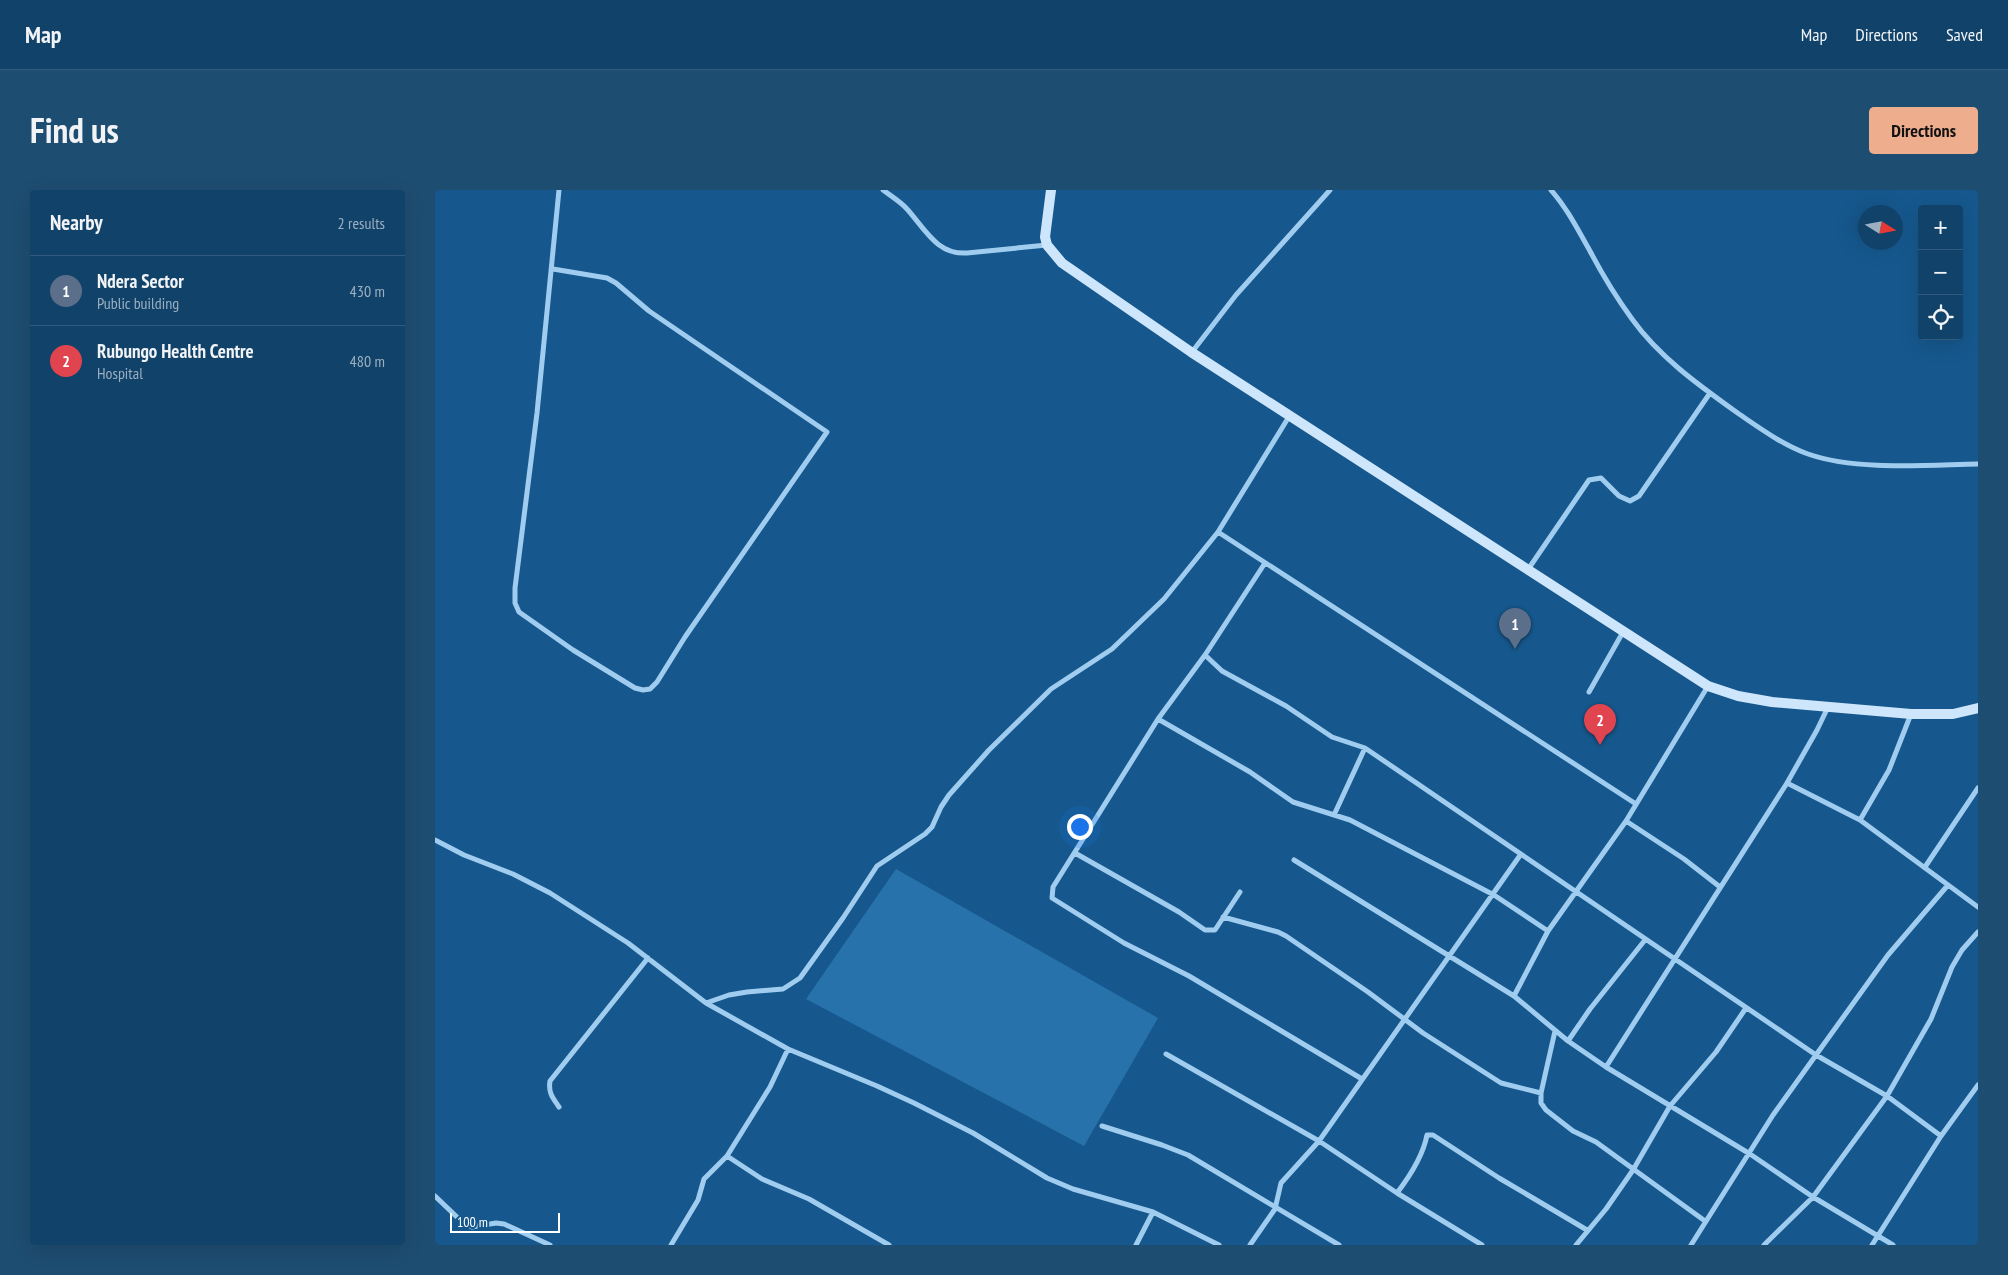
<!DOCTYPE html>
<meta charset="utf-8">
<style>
:root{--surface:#10426a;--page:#1e4d72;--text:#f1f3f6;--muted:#9cb0c1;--line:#305b7e;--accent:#eead8d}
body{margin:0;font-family:"PT Sans Narrow",sans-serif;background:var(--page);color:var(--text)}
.controls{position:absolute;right:15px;top:15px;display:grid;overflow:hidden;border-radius:5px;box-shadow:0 5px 20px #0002}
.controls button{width:45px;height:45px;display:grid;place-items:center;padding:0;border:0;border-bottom:1px solid var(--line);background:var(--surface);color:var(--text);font:25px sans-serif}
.compass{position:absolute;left:1423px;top:15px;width:45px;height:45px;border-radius:50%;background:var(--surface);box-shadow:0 5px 20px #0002;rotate:101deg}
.scale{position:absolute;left:15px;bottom:12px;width:110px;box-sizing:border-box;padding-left:5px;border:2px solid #fff;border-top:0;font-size:14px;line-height:18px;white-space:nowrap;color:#fff;-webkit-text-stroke:4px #16588d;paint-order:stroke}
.you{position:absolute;left:644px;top:636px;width:18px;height:18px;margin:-12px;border:4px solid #fff;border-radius:50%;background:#1a73e8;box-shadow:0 0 0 8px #1a73e833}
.badge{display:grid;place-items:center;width:32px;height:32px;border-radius:50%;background:var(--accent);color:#fff;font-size:16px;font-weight:700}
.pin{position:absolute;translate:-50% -41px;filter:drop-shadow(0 1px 2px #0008)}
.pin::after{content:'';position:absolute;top:26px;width:18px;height:15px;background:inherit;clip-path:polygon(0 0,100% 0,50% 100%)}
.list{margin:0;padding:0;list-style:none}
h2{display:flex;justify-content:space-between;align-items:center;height:65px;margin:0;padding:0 20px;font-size:21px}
h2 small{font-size:16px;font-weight:400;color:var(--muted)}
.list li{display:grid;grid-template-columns:32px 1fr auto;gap:15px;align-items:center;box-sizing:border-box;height:70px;padding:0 20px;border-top:1px solid var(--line)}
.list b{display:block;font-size:19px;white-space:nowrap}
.list p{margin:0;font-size:16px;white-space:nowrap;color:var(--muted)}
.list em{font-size:16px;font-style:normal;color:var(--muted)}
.icon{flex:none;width:28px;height:28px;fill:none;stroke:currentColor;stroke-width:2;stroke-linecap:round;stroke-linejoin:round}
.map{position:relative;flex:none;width:1543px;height:1055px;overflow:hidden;border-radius:5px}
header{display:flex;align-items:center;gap:30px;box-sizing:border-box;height:70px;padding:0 25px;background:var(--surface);border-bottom:1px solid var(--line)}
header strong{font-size:24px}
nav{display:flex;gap:28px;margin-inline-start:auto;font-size:18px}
.intro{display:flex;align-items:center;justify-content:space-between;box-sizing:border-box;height:120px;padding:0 30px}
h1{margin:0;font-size:35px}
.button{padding:12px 22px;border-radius:5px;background:var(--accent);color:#111;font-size:18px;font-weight:700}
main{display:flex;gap:30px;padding:0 30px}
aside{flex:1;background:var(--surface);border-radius:5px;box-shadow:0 5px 20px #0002}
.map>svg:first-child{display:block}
.green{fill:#2872ab}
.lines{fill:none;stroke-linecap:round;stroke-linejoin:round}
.street{stroke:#a0cdef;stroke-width:5}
.secondary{stroke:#cee6fb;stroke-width:10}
</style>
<header>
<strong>Map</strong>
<nav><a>Map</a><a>Directions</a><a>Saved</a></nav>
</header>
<div class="intro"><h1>Find us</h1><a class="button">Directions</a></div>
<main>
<aside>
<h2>Nearby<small>2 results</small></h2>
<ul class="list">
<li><span class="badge" style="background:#5c6f8a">1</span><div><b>Ndera Sector</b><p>Public building</p></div><em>430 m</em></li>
<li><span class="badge" style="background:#e0444e">2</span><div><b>Rubungo Health Centre</b><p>Hospital</p></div><em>480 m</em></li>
</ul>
</aside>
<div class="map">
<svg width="1543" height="1055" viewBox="0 0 1543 1055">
<rect width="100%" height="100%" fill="#16588d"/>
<path class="green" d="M461,679L723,828L649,956L371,809Z"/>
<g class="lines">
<path class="street" d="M448,0C456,6 466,12 472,19C490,39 502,65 532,63L612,55
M1116,0C1132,18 1143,40 1155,61C1167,84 1181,107 1197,129C1225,168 1265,196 1304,224C1326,239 1348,255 1373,264C1422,281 1491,275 1543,274
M118,79L172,88L181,93L214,121L392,242L250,447L222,492L215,499L208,500L200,498L138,460L84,422L80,413V398L102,223L124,0
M757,162L801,105L895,0
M783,342L1201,614
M830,373L770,465L723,529L618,697L617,708L689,753L754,786L927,889
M1092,381L1154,290L1166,288L1184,306L1195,311L1204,306L1275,203
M770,465L787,481L851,516L897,547L930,558L1381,865L1452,906L1506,946
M1154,502L1188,442
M723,529L815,582L858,612L915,630L1059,705L1113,741
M1352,593L1425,630L1543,717
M899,625L930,558
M1425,630L1454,580L1476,524
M1191,631L1249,669L1285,697
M0,650L29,665L78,684L115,703L193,753L271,813L353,859L442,896L479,913L538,943L612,988L638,999L718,1022L784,1055
M640,663L744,722L770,740H780L805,702
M859,670L1079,806L1133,851L1171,877L1315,964L1378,1007L1458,1055
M1490,677L1543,598
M788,727L843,742L851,746L933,802L988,843L1066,893L1106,903V913L1111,920L1138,941L1161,952L1270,1031
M1079,806L1113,741L1191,631L1273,496
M271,813L294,805L312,802L348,799L365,788L408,728L442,676L490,644L497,637L506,617L514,605L554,560L616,499L677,459L729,409L783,342L855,225
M1133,851L1155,819L1210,750
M731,864L884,951L962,1003L1047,1055
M1171,877L1352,593L1382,540L1393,517
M1106,903L1120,841
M124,917C118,908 113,903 115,891L213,768
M667,936L727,955L753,965L904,1055
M292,966L327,989L374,1009L454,1055
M962,1003C975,986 988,966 992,945H998L1064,988L1152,1040
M0,1006L25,1030L37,1037L61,1033L69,1034L115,1055
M236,1055L263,1010L269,989L292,966L335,897L353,859
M701,1055L718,1022
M815,1055L840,1019L846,993L884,951L1086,664
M1141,1055L1171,1019L1198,980L1235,916L1281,862L1311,818
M1256,1055L1338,925L1381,865L1453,765L1513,695
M1329,1055L1378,1007L1452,906L1496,829L1517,777L1527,760L1543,742
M1437,1055L1506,946L1543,895"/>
<path class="secondary" d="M616,0L610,47L612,55L627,73L756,162L1273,496L1303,506L1337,512L1476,524H1518L1543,518"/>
</g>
</svg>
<div class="controls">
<button>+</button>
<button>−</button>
<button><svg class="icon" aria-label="locate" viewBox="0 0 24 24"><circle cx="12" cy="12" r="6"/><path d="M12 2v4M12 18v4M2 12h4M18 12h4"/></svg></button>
</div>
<svg class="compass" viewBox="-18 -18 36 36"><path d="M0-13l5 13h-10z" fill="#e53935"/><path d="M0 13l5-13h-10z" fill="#9cb0c1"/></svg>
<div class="scale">100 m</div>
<div class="you"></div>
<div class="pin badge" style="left:1080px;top:459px;background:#5c6f8a">1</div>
<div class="pin badge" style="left:1165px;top:555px;background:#e0444e">2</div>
</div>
</main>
